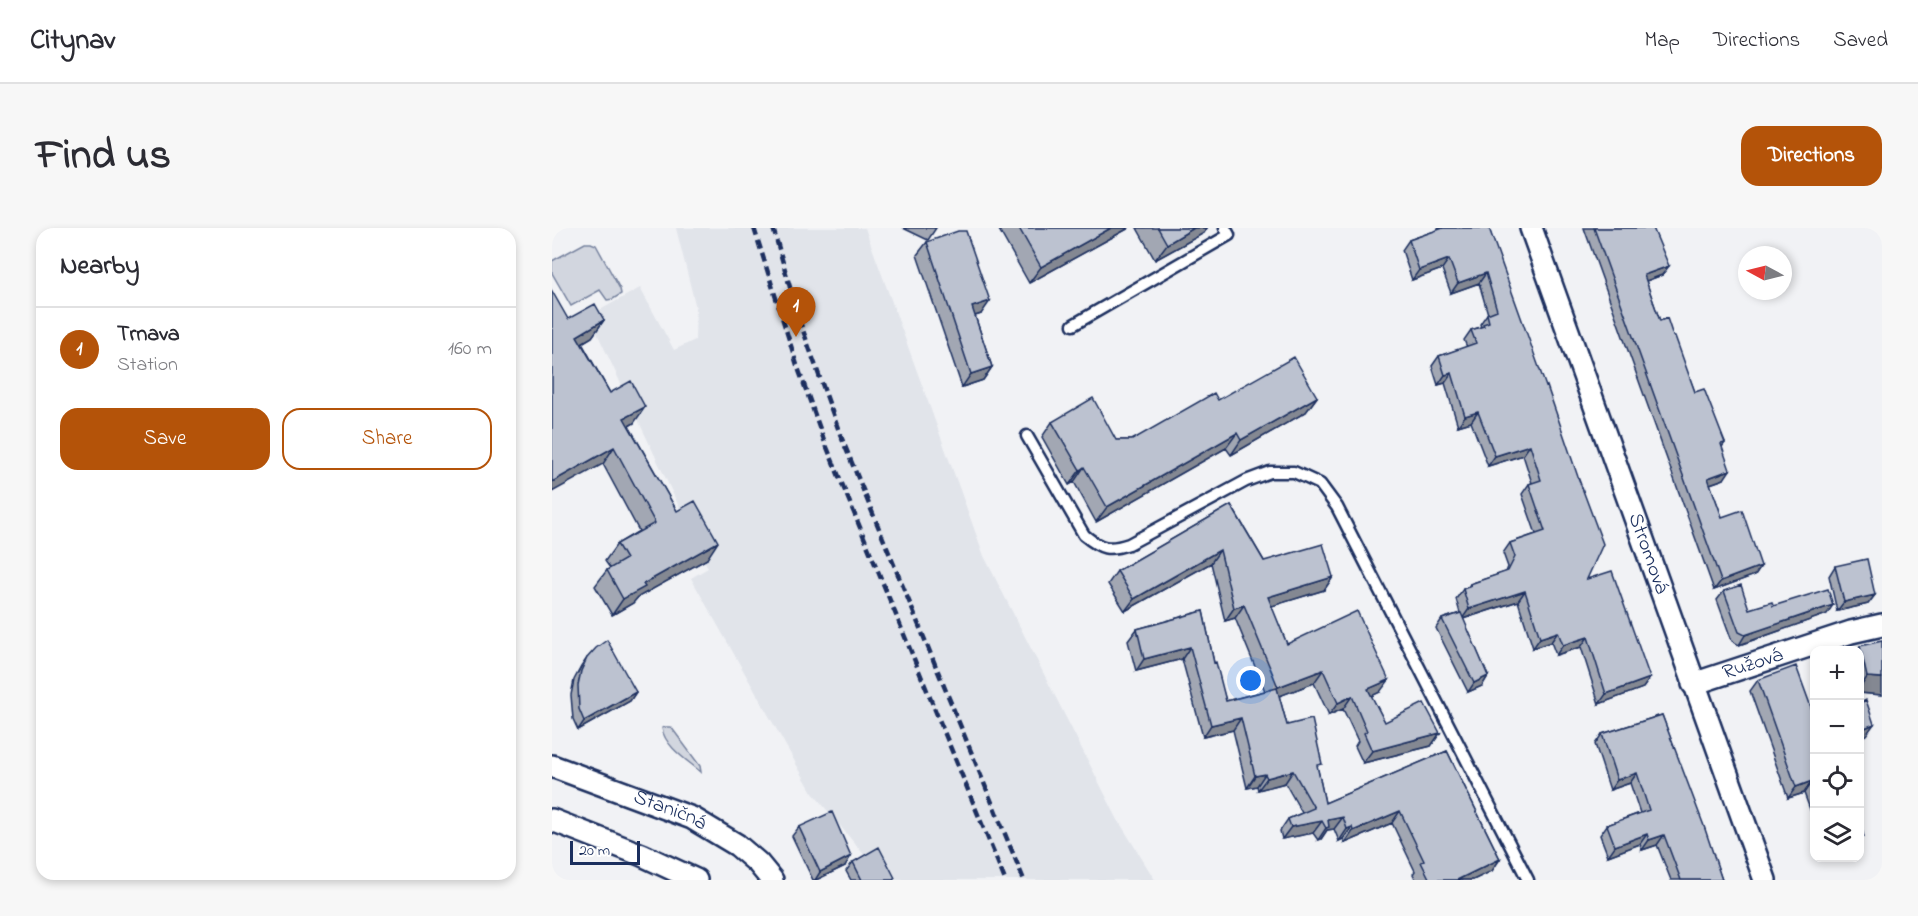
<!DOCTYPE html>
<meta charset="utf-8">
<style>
:root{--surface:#fff;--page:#f7f7f7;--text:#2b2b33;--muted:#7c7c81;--line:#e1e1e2;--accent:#b45309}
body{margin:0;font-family:"Indie Flower",sans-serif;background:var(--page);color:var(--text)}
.controls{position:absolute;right:18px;bottom:18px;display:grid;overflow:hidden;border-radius:12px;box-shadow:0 3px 9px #0003}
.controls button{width:54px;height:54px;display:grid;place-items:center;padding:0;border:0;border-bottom:2px solid var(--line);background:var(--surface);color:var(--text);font:30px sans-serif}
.compass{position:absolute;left:1186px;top:18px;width:54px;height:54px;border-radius:50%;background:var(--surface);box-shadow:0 3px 9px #0003;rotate:277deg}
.scale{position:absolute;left:18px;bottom:15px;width:70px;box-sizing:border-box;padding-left:6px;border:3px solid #1b2f5e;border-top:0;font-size:16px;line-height:21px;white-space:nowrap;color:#1b2f5e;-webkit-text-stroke:4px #fff;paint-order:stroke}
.you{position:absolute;left:699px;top:453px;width:21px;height:21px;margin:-15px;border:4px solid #fff;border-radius:50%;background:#1a73e8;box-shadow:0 0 0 9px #1a73e833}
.badge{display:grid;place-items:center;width:39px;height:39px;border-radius:50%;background:var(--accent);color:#fff;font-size:20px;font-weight:700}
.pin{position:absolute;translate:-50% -50px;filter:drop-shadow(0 2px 3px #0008)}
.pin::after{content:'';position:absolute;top:32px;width:21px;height:18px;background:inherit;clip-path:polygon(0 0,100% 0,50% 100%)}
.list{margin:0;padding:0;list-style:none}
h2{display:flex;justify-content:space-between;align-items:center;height:78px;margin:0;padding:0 24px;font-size:26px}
h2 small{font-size:20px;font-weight:400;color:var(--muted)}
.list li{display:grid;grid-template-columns:39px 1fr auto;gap:18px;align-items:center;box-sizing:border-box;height:84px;padding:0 24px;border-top:2px solid var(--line)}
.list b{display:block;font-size:22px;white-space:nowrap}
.list p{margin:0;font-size:20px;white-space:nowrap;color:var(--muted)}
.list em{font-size:20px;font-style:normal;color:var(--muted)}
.actions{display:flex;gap:12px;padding:18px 24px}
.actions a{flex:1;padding:14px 0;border:2px solid var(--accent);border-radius:18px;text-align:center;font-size:21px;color:var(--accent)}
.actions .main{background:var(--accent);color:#fff}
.icon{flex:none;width:33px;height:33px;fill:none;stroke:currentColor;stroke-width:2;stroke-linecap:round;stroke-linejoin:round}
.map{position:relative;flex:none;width:1330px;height:652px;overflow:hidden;border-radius:18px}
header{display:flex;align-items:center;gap:36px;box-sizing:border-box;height:84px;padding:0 30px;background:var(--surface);border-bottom:2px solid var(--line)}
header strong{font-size:28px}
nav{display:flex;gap:33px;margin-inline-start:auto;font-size:21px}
.intro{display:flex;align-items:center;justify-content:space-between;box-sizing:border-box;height:144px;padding:0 36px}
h1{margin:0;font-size:42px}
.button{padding:15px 27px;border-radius:18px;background:var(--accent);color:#fff;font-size:21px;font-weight:700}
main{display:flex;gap:36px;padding:0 36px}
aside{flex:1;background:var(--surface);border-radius:18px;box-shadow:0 3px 9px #0003}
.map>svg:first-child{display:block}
.built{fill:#e1e4ea}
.green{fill:#d2d6df;stroke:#76829e;stroke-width:1.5}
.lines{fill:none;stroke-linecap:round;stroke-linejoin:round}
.lane-casing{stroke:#1b2f5e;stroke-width:15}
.street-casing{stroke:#1b2f5e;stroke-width:26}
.lane{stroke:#fff;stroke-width:10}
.street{stroke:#fff;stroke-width:21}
.rail{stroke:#1b2f5e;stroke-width:4.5;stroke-dasharray:9 4.5;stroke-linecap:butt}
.wall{fill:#a2a7b3;stroke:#1b2f5e;stroke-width:1.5}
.shaded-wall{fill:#848892;stroke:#1b2f5e;stroke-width:1.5}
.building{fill:#bcc2d0;stroke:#1b2f5e;stroke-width:1.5}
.labels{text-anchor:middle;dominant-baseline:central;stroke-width:4.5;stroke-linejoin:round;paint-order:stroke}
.street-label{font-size:21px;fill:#1b2f5e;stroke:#fff}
</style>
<header>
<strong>Citynav</strong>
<nav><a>Map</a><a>Directions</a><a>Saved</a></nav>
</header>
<div class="intro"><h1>Find us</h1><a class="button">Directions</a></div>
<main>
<aside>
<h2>Nearby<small></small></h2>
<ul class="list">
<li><span class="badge">1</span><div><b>Trnava</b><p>Station</p></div><em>160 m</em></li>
</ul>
<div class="actions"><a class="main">Save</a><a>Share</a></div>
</aside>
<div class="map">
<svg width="1330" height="652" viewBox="0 0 1330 652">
<rect width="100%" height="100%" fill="#f1f2f5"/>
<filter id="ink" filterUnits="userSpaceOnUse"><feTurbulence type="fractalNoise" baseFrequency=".0167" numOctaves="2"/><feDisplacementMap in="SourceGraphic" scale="12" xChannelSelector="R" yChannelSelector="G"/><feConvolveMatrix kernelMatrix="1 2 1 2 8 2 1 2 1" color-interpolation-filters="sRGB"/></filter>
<g filter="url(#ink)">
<path class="built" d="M124,0H313L432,328L566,592L603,652H333L260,564L139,350L156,340L37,88L88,60L122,122L143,112L144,80Z"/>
<path class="green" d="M33,15H39L44,17L68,61L69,66L61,71L55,72L48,62L19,78L0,45V33Z
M114,499H119L122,503L148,538L149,544C136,533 112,518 110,500Z"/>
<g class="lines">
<defs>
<path id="lane" d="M521,97L677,7L673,0
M475,208L532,307C549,321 556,323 577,316L694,253L718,244H742L768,256L785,279L976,652"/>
<g id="street">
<path id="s1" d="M979,0L1213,652"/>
<path id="s2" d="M1141,456L1299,404L1330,397"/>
<path id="s3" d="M0,538L140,590L185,617L206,635L220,652"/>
<path d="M0,592L90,627L144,652"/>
</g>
</defs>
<use href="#lane" class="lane-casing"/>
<use href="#street" class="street-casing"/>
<use href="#lane" class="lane"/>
<use href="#street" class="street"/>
<path class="rail" d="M202,0L245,137L272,212L453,652
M221,0L248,94L288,206L472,652"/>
</g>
<path class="wall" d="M351,0H384L376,12Z
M446,0H577L477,55Z
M585,0H655L652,5L603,32Z
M886,0H937L1035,351L1098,450L1091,460L1047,476L1029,419L1004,427L999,414L981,420L966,373L911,391L936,448L930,458L916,464L884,400L890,391L908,385L904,371L911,361L916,359L918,356L954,344L956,339L951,325L958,315L984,306L970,266L977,256L980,255L971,227L936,238L919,194L906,198L893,155L886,157L880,138L887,128L915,119L912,112L919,102L929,99L928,96L935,86H936L927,55L899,65L890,41L860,52L850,22L857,12L886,2Z
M1032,0H1101L1110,47L1094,53L1108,93L1121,108L1143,164L1173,215L1170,219L1172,251L1158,256L1170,289L1209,338L1203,347L1162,362Z
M375,14L429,86L423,88L440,139L431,152L410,159L365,27Z
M16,91L52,92L40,109L30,115L58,165L82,195L77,198L125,283L155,331L86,369L81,375L60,387L43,358L55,342L58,340L53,333L65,316L87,303L51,236Z
M765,169L754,184L679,227L674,220L544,294L522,254L517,257L490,209L500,194L564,212H580L666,172Z
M679,277L712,333L781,349L772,362L719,378L735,416L828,464L819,468L833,494L888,505L879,518L811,535L803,518L806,513L791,481L777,487L762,455L727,468L735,497L766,542L773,575L895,523L948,631L940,643L921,652H864L861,646L863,643L840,595L793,615L791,611L787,613L782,601L775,602L769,611L766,612L761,605L730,611L728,603L736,591L750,585L733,555L706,562L705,558L695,560L681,502L651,509L630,431L584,443L576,413L585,401L651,383L662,435L674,473L713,463L683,390L673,393L659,335L573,383L556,356L565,343Z
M1283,338L1323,367L1316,376L1285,383L1277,348Z
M1172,363L1197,381L1221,378L1275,386L1187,417L1180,413L1165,372Z
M1308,418L1330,467L1308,465V423H1304Z
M35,430L84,464L78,473L26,502L21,491L19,467L22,452L29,439Z
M1206,452L1263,490V595L1252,565L1236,570L1198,463Z
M1110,487L1170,652H1119L1105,617L1090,622L1088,616L1056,628L1048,607L1055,597L1088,585L1078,555L1058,562L1043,516L1050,506Z
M247,599L293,638L264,652H261L240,608Z
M301,634L342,652H299L294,643Z"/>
<path class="shaded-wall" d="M559,0H577L477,55L489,39Z
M642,0H655L652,5L603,32L615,16Z
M897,31L890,41L860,52L867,42Z
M1117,38L1110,47L1086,56L1092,47Z
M934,45L927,55L899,65L906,55Z
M438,73L429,86L410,92L420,79Z
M52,92L40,109L14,124L25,108Z
M440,139L431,152L410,159L419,146Z
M900,145L893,155L886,157L893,147Z
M765,169L754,184L679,227L689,212Z
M93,179L82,195L61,207L72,190Z
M926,184L919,194L906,198L913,188Z
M685,205L674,220L544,294L555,279Z
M978,217L971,227L936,238L943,228Z
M62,219L51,236L0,264V254Z
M532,239L522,254L517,257L528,242Z
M1178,242L1172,251L1149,259L1156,250Z
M166,314L155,331L86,369L81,375L60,387L71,371L91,356Z
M668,322L659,335L573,383L582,371Z
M1209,338L1203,347L1162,362L1169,353Z
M781,349L772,362L707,382L716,369Z
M973,363L966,373L910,391L917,381Z
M1323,367L1316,376L1285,383L1292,374Z
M692,377L683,390L673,393L682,380Z
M1281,377L1275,386L1187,417L1193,407Z
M1006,404L999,414L981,420L988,410Z
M1036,409L1029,419L1004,427L1011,417Z
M638,419L630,431L584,443L592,431Z
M771,442L762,455L717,472L726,459Z
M936,448L930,458L916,464L922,455Z
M1315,449L1330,450V467L1308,465V460Z
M1098,450L1091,460L1047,476L1054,466Z
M837,452L828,464L807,474L816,461Z
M84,464L78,473L26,502L32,493Z
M800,468L791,481L777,487L786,475Z
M689,490L681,502L651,509L659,497Z
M1322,496L1314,507L1308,510V502Z
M888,505L879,518L811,535L820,523Z
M741,543L733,555L706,562L715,550Z
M1085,545L1078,555L1058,562L1065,552Z
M713,546L705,558L695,560L703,548Z
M1260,553L1252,565L1236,570L1244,559Z
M848,583L840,595L793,615L801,603Z
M791,589L782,601L775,602L769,611L766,612L774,600L776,592Z
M770,593L761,605L730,611L739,599Z
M800,599L791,611L787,613L795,601Z
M1095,606L1088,616L1056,628L1063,618Z
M1112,607L1105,617L1090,622L1097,612Z
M299,628L293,638L264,652H263L268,644Z
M948,631L940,643L921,652H905Z"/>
<path class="building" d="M467,0H559L489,39Z
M606,0H642L615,16Z
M891,0H937L994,159L995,158L1026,249L1051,316L1035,351L1060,343L1098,450L1054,466L1036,409L1011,417L1006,404L988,410L973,363L917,381L911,361L919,358L918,356L956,343L963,329L958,315L993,303L977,256L989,252L978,217L943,228L926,184L913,188L900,145L893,147L887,128L924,115L919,102L932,98L931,96L937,94L935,86L945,82L934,45L906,55L897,31L867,42L857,12Z
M1042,0H1101L1117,38L1092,47L1108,93L1115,90L1121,108H1123L1143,164L1152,161L1173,215L1169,216L1178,242L1156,250L1170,289L1190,282L1209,338L1169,353Z
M406,3H414L438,73L420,79L440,139L419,146L375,14Z
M0,63L16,91L43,76L52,92L25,108L58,165L79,153L93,179L72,190L125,283L143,273L166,314L91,356L93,359L71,371L55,342L74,331L65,316L103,295L62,219L0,254Z
M742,129L765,169L689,212L685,205L555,279L532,239L528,242L500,194L541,170L564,212H580L662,165L666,172Z
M679,277L712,333L771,316L781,349L716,369L735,416L805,383L837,452L816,461L833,494L872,475L888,505L820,523L812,505L815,503L800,468L786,475L771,442L726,459L692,377L682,380L668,322L582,371L565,343Z
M1315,331L1323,367L1292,374L1283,338Z
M1189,357L1197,381L1220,374L1221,378L1276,361L1281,377L1193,407L1187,404L1172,363Z
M651,383L662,435L664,434L674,473L725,460L735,497L760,491L770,536L765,537L773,575L895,523L948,631L905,652H878L869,634L872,633L848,583L801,603L800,599L795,601L791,589L776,592L777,599L774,600L770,593L739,599L736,591L762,580L741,543L715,550L713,546L703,548L689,490L659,497L638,419L592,431L585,401Z
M909,385L936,448L922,455L890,391Z
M55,412L84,464L32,493L27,481L26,457L29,443L35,430L44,420Z
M1330,413V450L1315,449L1308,418Z
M1244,438L1263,490V561L1260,553L1244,559L1206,452Z
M1314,472L1322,496L1308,502V475Z
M1110,487L1152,598L1170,652H1129L1112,607L1097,612L1095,606L1063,618L1055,597L1097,582L1085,545L1065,552L1050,506Z
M280,584L299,628L268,644L247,599Z
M1308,595L1312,609L1308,610Z
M327,619L343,650L341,652H310L301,634Z"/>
</g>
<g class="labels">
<g class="street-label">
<text stroke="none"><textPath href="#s1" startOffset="346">Stromová</textPath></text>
<text stroke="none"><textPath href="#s2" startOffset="63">Ružová</textPath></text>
<text stroke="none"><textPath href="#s3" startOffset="126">Staničná</textPath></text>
</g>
</g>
</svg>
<div class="controls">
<button>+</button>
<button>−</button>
<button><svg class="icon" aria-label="locate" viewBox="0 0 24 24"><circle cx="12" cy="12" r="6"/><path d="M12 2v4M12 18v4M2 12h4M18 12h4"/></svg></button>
<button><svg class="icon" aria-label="layers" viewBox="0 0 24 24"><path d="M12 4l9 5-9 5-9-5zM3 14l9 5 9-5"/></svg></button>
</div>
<svg class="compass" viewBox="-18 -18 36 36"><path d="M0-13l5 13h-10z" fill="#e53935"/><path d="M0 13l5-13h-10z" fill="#7c7c81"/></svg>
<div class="scale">20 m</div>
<div class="you"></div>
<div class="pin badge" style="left:244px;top:109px">1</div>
</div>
</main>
